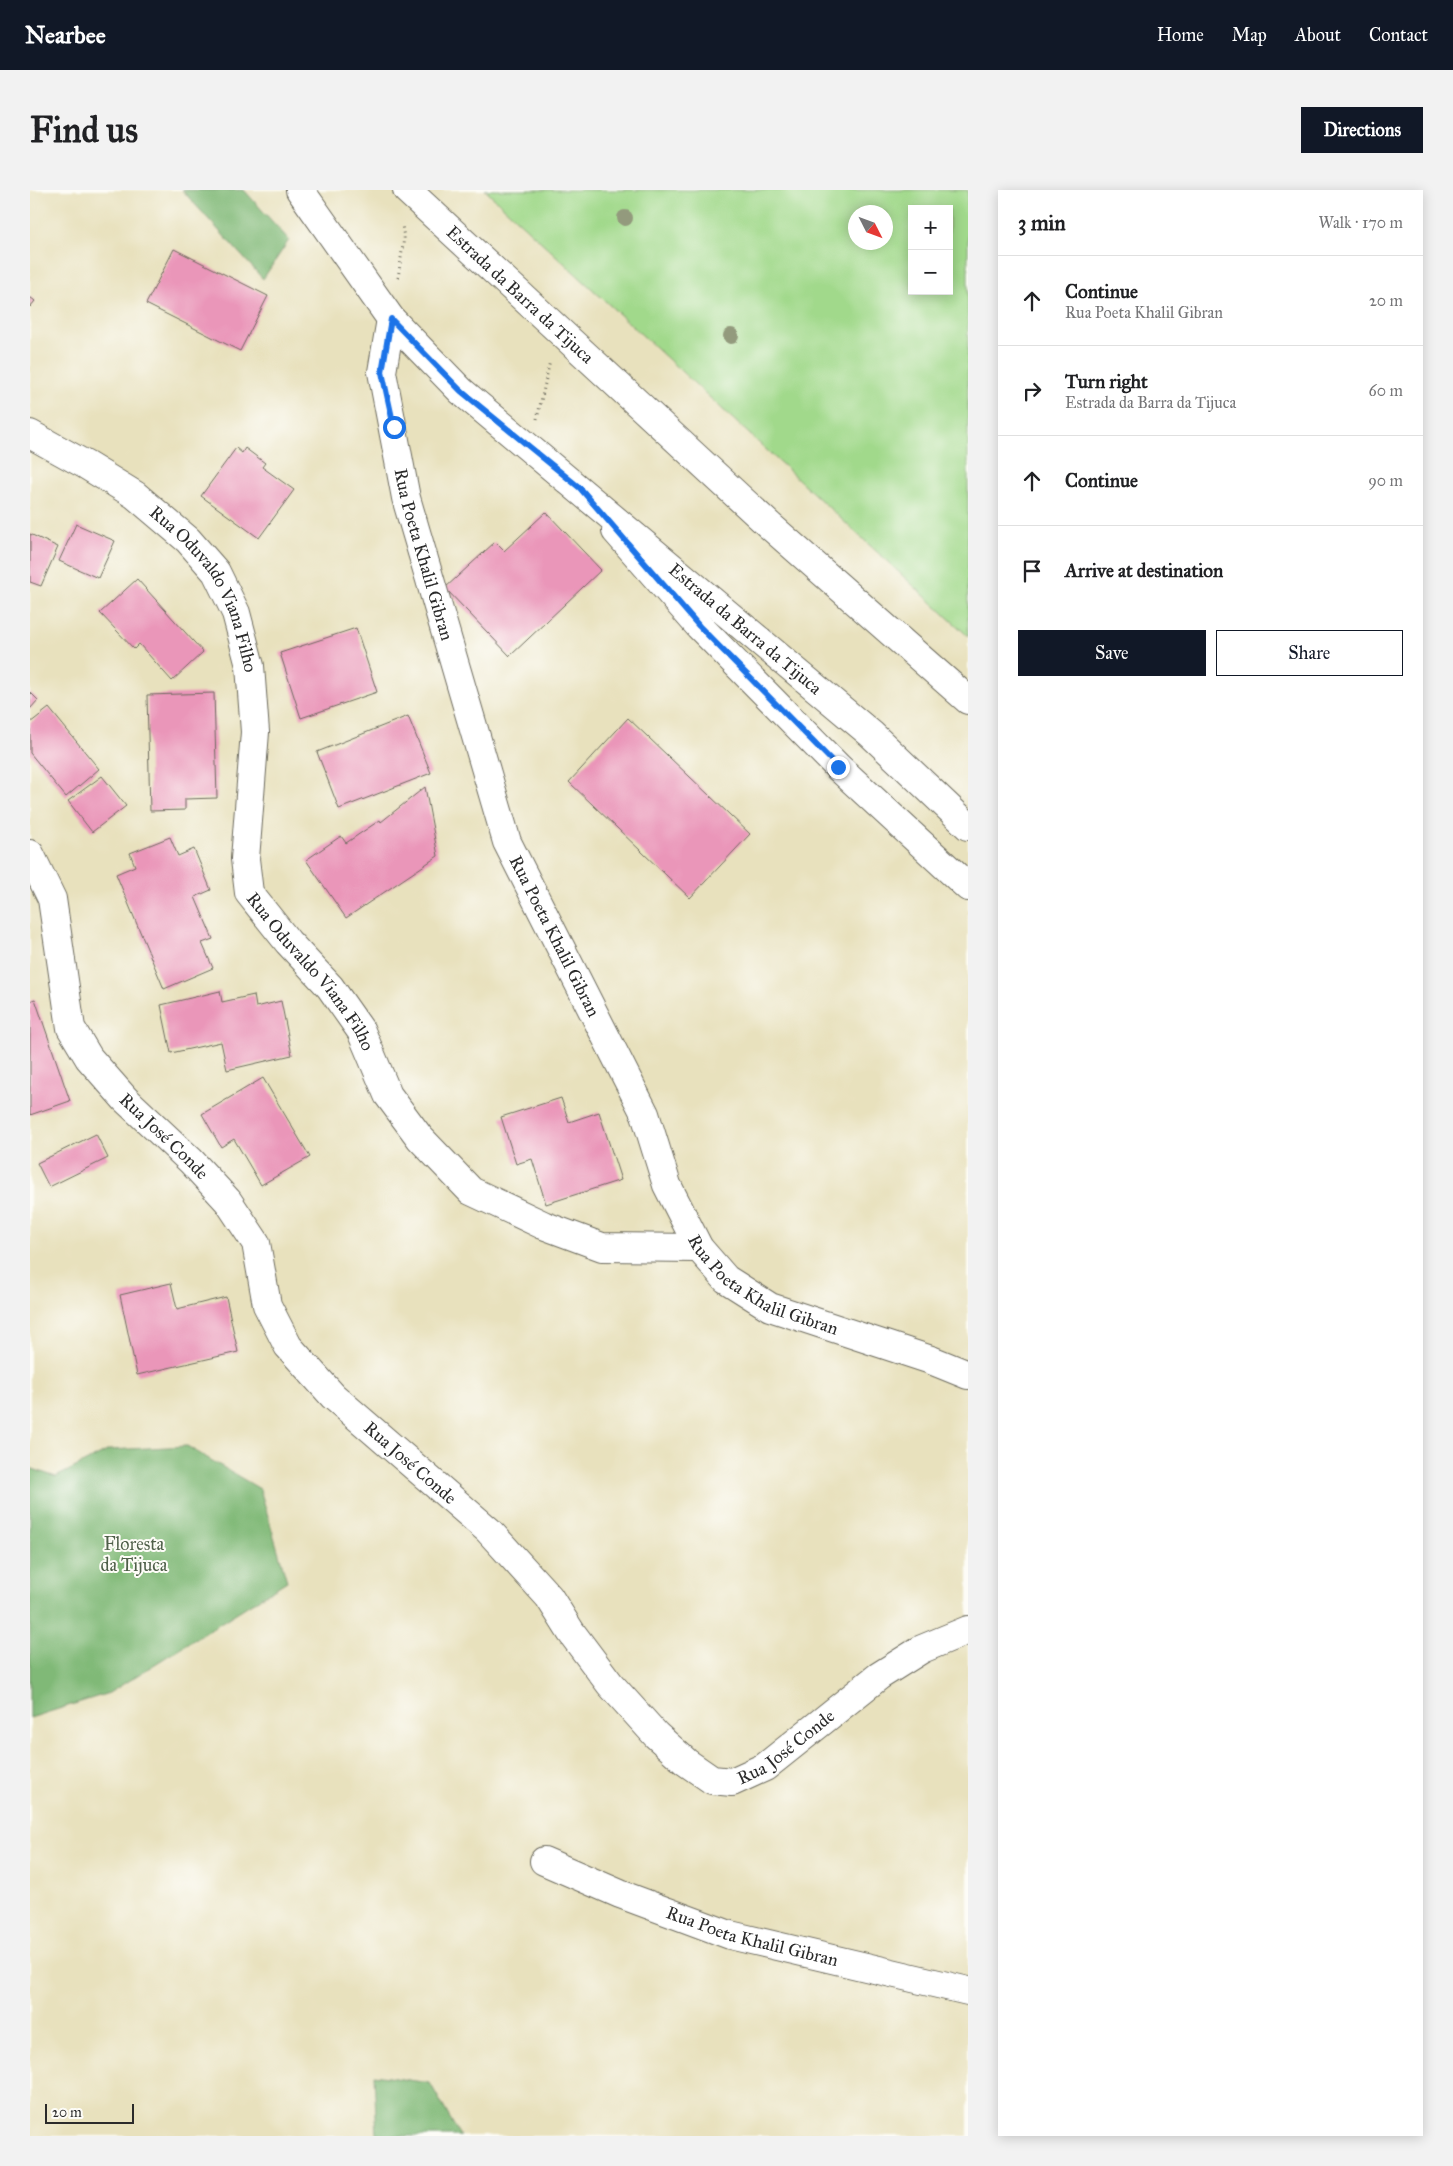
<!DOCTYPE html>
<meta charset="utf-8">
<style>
:root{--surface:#fff;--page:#f2f2f2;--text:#202124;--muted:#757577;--line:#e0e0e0;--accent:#111827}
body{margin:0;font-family:"IM FELL Great Primer",serif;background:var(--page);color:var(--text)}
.controls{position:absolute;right:15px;top:15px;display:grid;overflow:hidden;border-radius:0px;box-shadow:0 2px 12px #0003}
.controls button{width:45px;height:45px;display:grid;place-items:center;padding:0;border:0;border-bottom:1px solid var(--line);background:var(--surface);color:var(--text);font:25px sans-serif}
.compass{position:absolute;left:818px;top:15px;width:45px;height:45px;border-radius:50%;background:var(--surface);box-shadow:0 2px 12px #0003;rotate:132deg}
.scale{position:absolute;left:15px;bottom:12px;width:89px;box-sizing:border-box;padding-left:5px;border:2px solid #2b2b2b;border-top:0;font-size:14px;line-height:18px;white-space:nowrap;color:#2b2b2b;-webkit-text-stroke:4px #fdfcf7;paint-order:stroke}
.stop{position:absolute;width:15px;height:15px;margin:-11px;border:4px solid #1a73e8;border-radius:50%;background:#fff}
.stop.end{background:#1a73e8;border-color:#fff;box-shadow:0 1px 5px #0008}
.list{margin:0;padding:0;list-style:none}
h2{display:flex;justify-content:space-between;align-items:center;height:65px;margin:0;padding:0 20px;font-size:21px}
h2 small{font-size:16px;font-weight:400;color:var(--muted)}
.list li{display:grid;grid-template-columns:32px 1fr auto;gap:15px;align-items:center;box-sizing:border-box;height:90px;padding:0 20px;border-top:1px solid var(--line)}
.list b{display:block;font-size:19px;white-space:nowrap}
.list p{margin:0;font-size:16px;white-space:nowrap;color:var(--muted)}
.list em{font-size:16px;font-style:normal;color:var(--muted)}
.actions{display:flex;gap:10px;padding:15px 20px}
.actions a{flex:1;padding:11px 0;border:1px solid var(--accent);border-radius:0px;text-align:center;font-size:18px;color:var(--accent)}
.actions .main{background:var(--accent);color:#fff}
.icon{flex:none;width:28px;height:28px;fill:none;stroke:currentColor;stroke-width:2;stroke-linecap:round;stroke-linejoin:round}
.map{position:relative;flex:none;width:938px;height:1946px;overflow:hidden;border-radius:0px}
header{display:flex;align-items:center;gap:30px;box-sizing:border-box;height:70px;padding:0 25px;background:var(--accent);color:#fff}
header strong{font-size:24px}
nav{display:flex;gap:28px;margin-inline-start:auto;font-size:18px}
.intro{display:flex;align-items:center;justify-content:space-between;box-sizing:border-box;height:120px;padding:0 30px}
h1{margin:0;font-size:35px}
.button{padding:12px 22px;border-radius:0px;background:var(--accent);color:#fff;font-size:18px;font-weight:700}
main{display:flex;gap:30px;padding:0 30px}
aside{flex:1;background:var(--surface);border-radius:0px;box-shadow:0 2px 12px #0003}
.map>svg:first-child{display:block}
.green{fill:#a1d98b;stroke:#66825b;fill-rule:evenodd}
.forest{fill:#80b977;stroke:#567251}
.building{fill:#ea96b9}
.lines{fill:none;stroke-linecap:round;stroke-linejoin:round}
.minor-casing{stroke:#6d6b5e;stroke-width:30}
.secondary-casing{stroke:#6d6b5e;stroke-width:30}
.path{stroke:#6d6b5e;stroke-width:3;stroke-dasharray:1 4;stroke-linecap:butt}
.minor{stroke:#fff;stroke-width:28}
.secondary{stroke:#fff;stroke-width:28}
.tree{fill:#939a7d}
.route{stroke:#1a73e8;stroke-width:6}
.labels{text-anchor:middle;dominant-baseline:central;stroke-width:4;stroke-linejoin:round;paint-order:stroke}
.street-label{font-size:18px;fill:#2b2b2b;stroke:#fdfcf7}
.park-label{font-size:18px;fill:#4e5f48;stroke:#fdfcf7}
</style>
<header>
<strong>Nearbee</strong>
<nav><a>Home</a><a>Map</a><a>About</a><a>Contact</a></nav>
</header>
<div class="intro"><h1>Find us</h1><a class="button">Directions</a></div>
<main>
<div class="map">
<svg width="938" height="1946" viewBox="0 0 938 1946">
<rect width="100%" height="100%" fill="#fdfcf7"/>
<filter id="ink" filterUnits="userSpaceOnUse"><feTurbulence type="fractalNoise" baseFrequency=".02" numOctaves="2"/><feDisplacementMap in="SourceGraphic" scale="10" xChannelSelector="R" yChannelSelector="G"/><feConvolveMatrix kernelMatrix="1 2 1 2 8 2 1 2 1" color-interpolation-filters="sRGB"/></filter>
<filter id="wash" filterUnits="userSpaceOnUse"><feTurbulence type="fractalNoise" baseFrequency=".0096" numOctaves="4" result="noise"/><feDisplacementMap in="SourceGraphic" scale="20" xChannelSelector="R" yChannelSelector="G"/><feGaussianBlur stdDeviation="1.12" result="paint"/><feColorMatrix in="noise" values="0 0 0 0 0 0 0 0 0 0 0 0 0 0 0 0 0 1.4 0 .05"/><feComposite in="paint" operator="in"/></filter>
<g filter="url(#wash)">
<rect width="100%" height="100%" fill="#e8e1bd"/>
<path class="green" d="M455,0H938V446ZM882,19H919V101H882ZM826,22H856V52H826Z"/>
<path class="forest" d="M152,0H214L259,50L233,89Z
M157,1256L230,1299L257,1391L79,1503L0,1528V1278L26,1287L79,1260Z
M344,1885L400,1893L430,1946H347Z"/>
<g id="blocks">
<path class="building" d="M144,59L238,106L210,161L116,114Z
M0,107L5,111L0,117Z
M206,258L212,263L215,258L235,273L232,277L264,300L229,348L171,306Z
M516,322L571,380L480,466L415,398L465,352L474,361Z
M46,334L85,351L68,388L29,371Z
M0,344L28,357L11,396L0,392Z
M107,389L173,462L142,491L109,454L104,459L70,423Z
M326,438L347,502L271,528L250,463Z
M0,502L8,510L0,519Z
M184,503L187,608L155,609V620L120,621L117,505Z
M19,518L69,579L36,607L0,563V533Z
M378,526L401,583L309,619L287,562Z
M598,528L720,644L660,708L539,592Z
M72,586L96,616L62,642L38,611Z
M395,597L408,666L316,728L276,670L311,646L316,653L350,630L351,632Z
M140,647L148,666L164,659L181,700L165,707L183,749L172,753L183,778L134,799L86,684L105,676L100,663Z
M190,801L192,812L224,805L226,817L251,811L262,865L197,880L191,852L141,863L131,815Z
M5,809L40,911L0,925V811Z
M233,888L280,967L231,995L204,949L191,957L172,924Z
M531,908L539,932L569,922L591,990L516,1014L502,969L486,974L471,927Z
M66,944L78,968L19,997L7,973Z
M141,1093L147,1119L196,1107L208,1162L107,1185L90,1105Z"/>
</g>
</g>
<g filter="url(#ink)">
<use href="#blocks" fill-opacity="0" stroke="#6d6b5e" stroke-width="1"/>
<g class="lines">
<defs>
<g id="minor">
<path id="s1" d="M361,129L352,182L376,308L477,652L615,924L637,995L669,1058L696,1089L740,1117L901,1170L938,1185"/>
<path id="s2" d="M0,244L56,275L105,305L158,350L186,382L206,423L220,476L225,542L215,669L219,703L258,752L300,797L331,841L358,905L390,948L441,1001L513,1035L572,1057L669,1058"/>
<path d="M586,341L669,436L808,577L938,697"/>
<path id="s3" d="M0,664L22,709L41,838L59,868L95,909L161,971L198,1011L226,1053L237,1115L258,1156L303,1206L458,1340L519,1407L541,1442L580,1494L626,1545L656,1572L682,1590L702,1592L735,1577L849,1486L892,1459L938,1440"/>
<path id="s4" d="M514,1671L590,1704L700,1745L938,1801"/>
</g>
<g id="secondary">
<path id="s5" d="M270,0L361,129L431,201L841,544L938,636"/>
<path id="s6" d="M377,0L739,335L938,510"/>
</g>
</defs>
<use href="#minor" class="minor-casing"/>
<use href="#secondary" class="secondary-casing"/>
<path class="path" d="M368,88L374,48L372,35
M507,229L520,171"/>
<use href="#minor" class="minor"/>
<use href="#secondary" class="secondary"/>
</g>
<g class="tree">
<circle cx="595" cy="28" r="8"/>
<circle cx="701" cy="146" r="8"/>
</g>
</g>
<g class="lines" filter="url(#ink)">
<path class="route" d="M364,237L352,182L361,129L431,201L550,298L669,436L808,577"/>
</g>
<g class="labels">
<g class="street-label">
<text stroke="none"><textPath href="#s6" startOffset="154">Estrada da Barra da Tijuca</textPath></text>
<text stroke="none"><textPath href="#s1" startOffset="241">Rua Poeta Khalil Gibran</textPath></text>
<text stroke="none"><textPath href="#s2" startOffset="242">Rua Oduvaldo Viana Filho</textPath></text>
<text stroke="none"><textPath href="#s5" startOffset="629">Estrada da Barra da Tijuca</textPath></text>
<text stroke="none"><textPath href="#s1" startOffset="646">Rua Poeta Khalil Gibran</textPath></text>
<text stroke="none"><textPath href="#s2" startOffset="662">Rua Oduvaldo Viana Filho</textPath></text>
<text stroke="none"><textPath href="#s3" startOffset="324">Rua José Conde</textPath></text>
<text stroke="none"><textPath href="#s1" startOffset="1066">Rua Poeta Khalil Gibran</textPath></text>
<text stroke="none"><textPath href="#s3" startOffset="744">Rua José Conde</textPath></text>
<text stroke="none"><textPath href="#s3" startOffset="1269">Rua José Conde</textPath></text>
<text stroke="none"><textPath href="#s4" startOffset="222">Rua Poeta Khalil Gibran</textPath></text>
</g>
<g class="park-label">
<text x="104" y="1354">Floresta<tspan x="104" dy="21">da Tijuca</tspan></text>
</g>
</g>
</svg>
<div class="controls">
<button>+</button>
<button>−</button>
</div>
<svg class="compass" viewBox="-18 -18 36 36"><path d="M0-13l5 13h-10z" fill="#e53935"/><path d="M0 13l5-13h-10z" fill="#757577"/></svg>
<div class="scale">20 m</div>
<div class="stop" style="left:364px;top:237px"></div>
<div class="stop end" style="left:808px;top:577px"></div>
</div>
<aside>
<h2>3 min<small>Walk · 170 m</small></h2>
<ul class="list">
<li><svg class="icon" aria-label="ahead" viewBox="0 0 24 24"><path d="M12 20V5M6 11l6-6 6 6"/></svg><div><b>Continue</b><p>Rua Poeta Khalil Gibran</p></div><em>20 m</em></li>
<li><svg class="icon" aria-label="right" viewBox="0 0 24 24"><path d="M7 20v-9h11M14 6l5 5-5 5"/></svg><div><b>Turn right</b><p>Estrada da Barra da Tijuca</p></div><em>60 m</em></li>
<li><svg class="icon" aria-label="ahead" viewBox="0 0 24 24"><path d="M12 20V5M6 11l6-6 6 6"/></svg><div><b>Continue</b></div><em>90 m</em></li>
<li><svg class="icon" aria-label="arrive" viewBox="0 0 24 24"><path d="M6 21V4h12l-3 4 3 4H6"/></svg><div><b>Arrive at destination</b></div></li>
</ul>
<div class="actions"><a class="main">Save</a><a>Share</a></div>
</aside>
</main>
